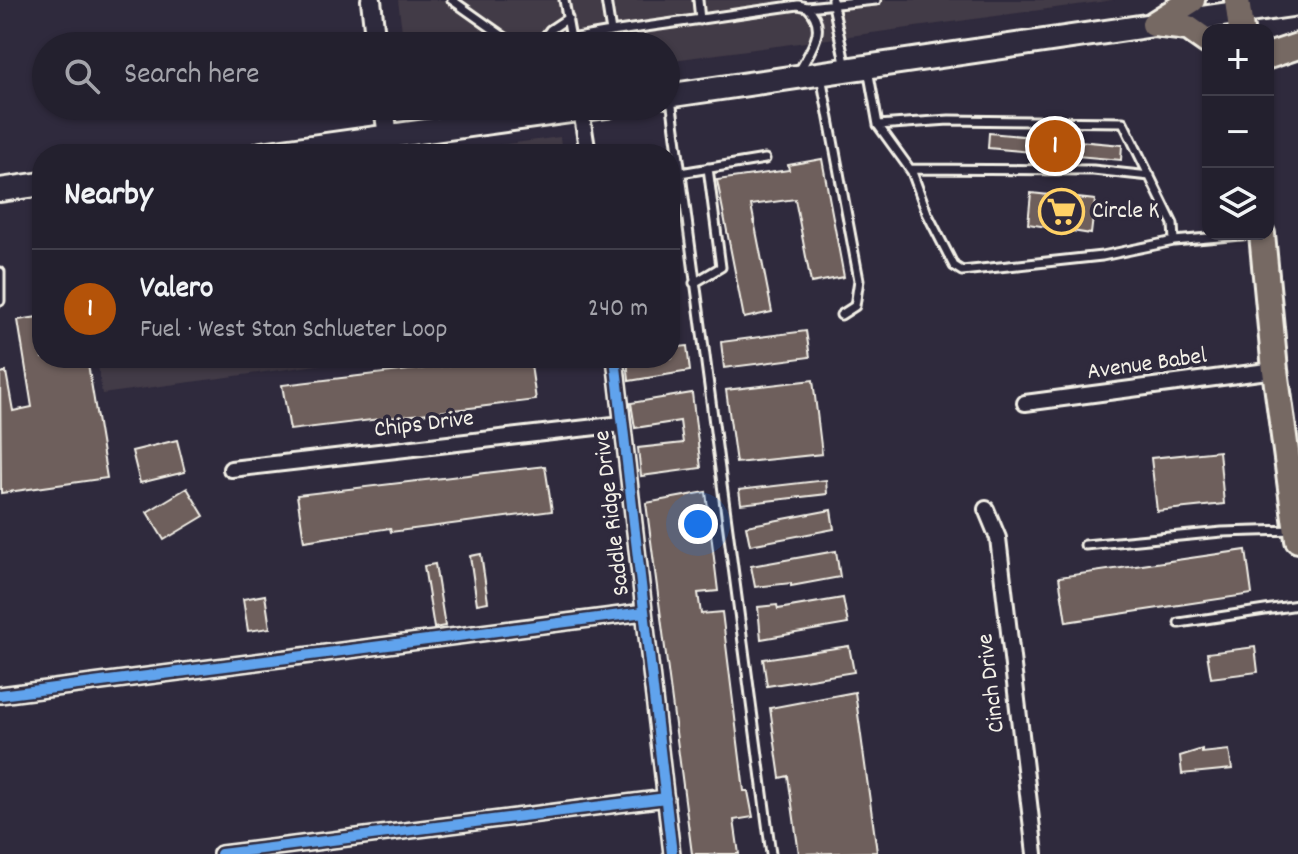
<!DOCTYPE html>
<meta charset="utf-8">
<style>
:root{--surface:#23202e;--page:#2f2d3a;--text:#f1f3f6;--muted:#a3a3aa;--line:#403e4a;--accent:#b45309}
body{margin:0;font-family:Dekko,sans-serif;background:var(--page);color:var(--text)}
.controls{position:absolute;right:24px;top:24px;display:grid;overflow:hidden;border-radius:16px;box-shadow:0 2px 6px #0004}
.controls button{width:72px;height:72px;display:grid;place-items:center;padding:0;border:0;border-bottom:2px solid var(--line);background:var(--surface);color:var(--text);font:40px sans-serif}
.you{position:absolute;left:698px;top:524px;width:28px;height:28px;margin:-20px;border:6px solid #fff;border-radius:50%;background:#1a73e8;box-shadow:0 0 0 12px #1a73e833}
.badge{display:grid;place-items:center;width:52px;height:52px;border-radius:50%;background:var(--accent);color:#fff;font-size:26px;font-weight:700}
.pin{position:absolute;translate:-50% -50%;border:4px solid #fff;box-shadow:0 2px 8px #0006}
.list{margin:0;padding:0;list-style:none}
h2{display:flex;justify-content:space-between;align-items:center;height:104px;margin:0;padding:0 32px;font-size:34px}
h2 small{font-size:26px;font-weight:400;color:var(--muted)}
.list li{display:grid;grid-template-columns:52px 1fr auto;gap:24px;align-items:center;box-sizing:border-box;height:120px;padding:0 32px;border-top:2px solid var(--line)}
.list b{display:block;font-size:30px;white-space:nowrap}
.list p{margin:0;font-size:26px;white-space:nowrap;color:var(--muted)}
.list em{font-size:26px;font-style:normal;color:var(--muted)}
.icon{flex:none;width:44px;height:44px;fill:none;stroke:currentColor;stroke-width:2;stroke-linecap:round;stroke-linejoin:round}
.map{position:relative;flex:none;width:1298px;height:854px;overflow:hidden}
.search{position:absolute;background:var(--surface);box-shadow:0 2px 6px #0004;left:32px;top:32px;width:648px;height:88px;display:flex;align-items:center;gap:20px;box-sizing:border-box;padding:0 28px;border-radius:44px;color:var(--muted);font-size:30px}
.panel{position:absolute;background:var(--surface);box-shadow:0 2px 6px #0004;left:32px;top:144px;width:648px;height:224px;border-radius:32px}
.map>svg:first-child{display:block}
.built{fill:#423a46}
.building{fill:#6e5e5b;stroke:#f4f1e8;stroke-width:2}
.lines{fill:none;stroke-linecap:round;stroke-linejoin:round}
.service-casing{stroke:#f4f1e8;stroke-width:13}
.minor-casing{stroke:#f4f1e8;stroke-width:20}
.tertiary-casing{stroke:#f4f1e8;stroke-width:24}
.secondary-casing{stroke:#f4f1e8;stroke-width:28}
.trunk-casing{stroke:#f4f1e8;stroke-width:30}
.service{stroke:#2f2a3d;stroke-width:7}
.minor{stroke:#2f2a3d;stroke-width:14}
.tertiary{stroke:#2f2a3d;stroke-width:18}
.secondary{stroke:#2f2a3d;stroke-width:22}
.trunk{stroke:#766964;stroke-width:24}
.cycleway-casing{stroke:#2f2a3d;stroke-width:15}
.cycleway{stroke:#60a3ed;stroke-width:10}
.labels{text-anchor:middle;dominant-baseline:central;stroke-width:7;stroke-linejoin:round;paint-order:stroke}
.poi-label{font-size:24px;fill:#f4f1e8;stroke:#2f2a3d;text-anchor:start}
.street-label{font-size:24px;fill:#f4f1e8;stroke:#2f2a3d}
</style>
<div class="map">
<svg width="1298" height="854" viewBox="0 0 1298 854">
<rect width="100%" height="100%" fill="#2f2a3d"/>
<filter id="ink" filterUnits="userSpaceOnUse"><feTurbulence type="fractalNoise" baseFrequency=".0125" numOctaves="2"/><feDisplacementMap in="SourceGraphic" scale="16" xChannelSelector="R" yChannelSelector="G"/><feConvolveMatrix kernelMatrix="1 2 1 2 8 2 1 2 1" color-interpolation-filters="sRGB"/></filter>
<g filter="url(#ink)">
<path class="built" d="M398,0H1114L666,61V46H404Z
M560,137L562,154H432Z
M97,358H369L102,394Z"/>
<path class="building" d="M989,133L1122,145L1121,160L988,148Z
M822,159L844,277L811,283L795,199L751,205L772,312L744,318L717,180L789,170L788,165Z
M1031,193L1095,200L1091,234L1028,224Z
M38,317L42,358H87L107,478L1,493L0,373L6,372L13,411L32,407L18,320Z
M806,331L810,357L724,368L721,342Z
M687,346L690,371L629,381L627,358H672L670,348Z
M510,358H530L536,400L290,430L282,385Z
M813,380L822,454L736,463L726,390Z
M692,393L701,468L641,476L638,448L683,443L680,421L635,428L631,403Z
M177,440L185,472L140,483L132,451Z
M1219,451L1224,504L1157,511L1151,458Z
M545,466L552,511L391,532L390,528L304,541L297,495Z
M826,480L827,494L741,504L739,490Z
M187,488L204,516L164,540L147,512Z
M706,492L718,591L698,593L701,614L722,612L744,791H748L753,817L734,820L739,854H692L646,503Z
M831,510L834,529L750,545L746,526Z
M1246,550L1252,594L1066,622L1059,577Z
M836,551L840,577L791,586V583L755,587L751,566Z
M481,554L488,602L477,604L470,556Z
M435,564L445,626L434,628L424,566Z
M265,595L270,628L248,631L243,599Z
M843,598L848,624L761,639L758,607L777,605L778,609Z
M849,646L854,672L767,686L763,659Z
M1255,647L1258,672L1211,678L1207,653Z
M855,692L877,852L799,854L788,776L780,778L770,708Z
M1202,749V753L1229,750L1232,769L1182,774L1180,756Z"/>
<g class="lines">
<defs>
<path id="service" d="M452,0L517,46
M564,0L571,39
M606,0L611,32L798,5L807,7C829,27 811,49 800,70
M698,0L700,20
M832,0L846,68
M807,7L876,0
M538,46L550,30L568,18
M565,46L571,39L611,32
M868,69L878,125L912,172L927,213L954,266L962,271L1102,256L1174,241L1253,234
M821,76L859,280L855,306L841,315
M671,99L771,854
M878,125L949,120L1123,122L1173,224L1174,241
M389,139L391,154
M910,169L1093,170L1150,176
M680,173L765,159
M0,272V301
M694,283L721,267L708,168
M1085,545L1222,532L1294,530
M1179,623L1298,605"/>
<path id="minor" d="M581,110L588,154
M615,358L672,854
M1025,403L1275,370
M231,469L622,424
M986,509L998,538L1035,854
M0,695L644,612
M221,854L666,798"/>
<path id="tertiary" d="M371,0L376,46
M384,106L388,137"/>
<path id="secondary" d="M666,96L1298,4
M261,154L607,106
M0,190L42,184"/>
<path id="trunk" d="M1237,0L1241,30
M1154,24L1188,28L1208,42
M1154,24L1192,0
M1268,56L1298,46
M1262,234L1275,370L1298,540"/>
</defs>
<use href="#service" class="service-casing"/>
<use href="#minor" class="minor-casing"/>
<use href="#tertiary" class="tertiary-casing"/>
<use href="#secondary" class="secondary-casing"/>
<use href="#trunk" class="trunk-casing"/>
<use href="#service" class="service"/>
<use href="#minor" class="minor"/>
<use href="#tertiary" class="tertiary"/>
<use href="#secondary" class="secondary"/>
<use href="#trunk" class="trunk"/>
<defs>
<path id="cycleway" d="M615,358L672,854
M0,695L644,612
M221,854L666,798"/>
</defs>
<use href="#cycleway" class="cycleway-casing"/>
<use href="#cycleway" class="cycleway"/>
</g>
</g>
<defs>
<symbol id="supermarket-ring" viewBox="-11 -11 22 22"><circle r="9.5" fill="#2f2a3d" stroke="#ffd166" stroke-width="1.5"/><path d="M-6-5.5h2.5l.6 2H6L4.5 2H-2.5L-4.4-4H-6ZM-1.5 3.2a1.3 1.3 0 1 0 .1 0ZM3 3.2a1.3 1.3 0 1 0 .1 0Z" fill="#ffd166"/></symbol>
</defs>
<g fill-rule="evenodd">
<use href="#supermarket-ring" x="1036" y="186" width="51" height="51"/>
</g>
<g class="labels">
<g class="poi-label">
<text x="1092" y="212">Circle K</text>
</g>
<g class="street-label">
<text transform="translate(1147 365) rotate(-8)">Avenue Babel</text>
<text transform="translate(424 425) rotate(-7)">Chips Drive</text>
<text transform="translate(613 513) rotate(-97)">Saddle Ridge Drive</text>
<text transform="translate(992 683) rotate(-97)">Cinch Drive</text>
</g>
</g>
</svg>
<div class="controls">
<button>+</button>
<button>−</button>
<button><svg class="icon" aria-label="layers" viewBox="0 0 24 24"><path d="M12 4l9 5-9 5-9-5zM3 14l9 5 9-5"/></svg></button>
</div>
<div class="you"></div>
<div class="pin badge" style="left:1055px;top:146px">1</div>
<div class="search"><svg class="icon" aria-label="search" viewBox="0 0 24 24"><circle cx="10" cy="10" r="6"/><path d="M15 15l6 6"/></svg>Search here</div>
<section class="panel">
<h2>Nearby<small></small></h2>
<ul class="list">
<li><span class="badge">1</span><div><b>Valero</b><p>Fuel · West Stan Schlueter Loop</p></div><em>240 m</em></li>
</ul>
</section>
</div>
